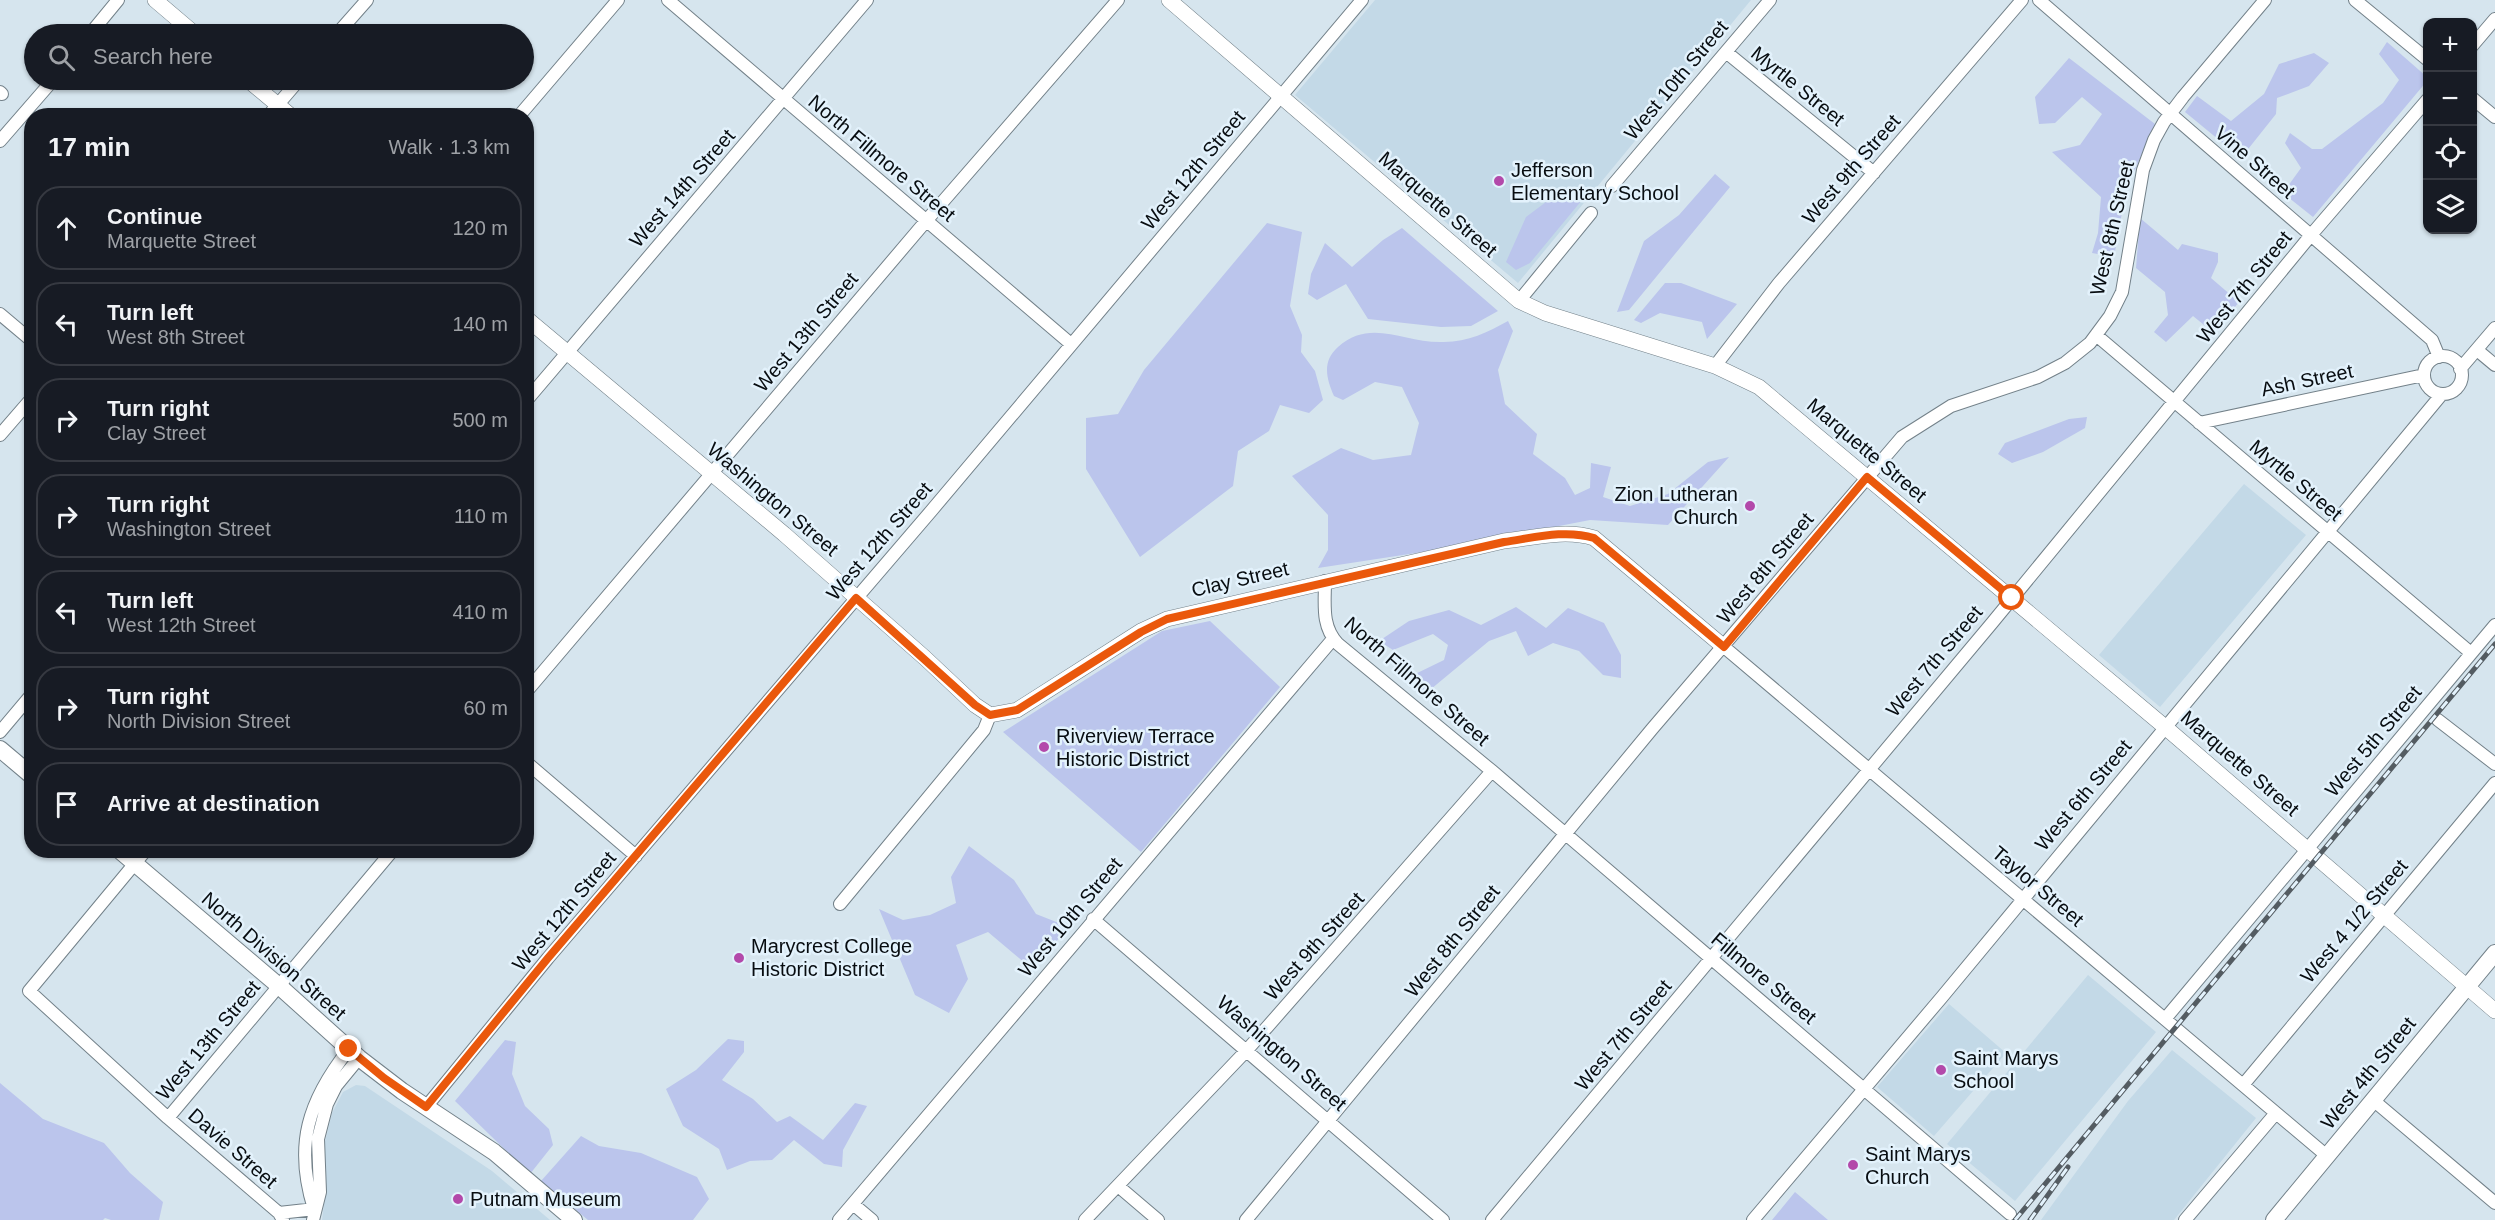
<!DOCTYPE html>
<meta charset="utf-8">
<style>
:root{--surface:#171b24;--page:#242831;--text:#f1f3f6;--muted:#9ea1a6;--line:#363941}
body{margin:0;font-family:Arial,sans-serif;background:var(--page);color:var(--text)}
.controls{position:absolute;right:18px;top:18px;display:grid;overflow:hidden;border-radius:12px;box-shadow:0 2px 4px #0004}
.controls button{width:54px;height:54px;display:grid;place-items:center;padding:0;border:0;border-bottom:2px solid var(--line);background:var(--surface);color:var(--text);font:30px sans-serif}
.stop{position:absolute;width:18px;height:18px;margin:-14px;border:4px solid #ea580c;border-radius:50%;background:#fff}
.stop.end{background:#ea580c;border-color:#fff;box-shadow:0 2px 6px #0008}
.list{margin:0;padding:0;list-style:none}
h2{display:flex;justify-content:space-between;align-items:center;height:78px;margin:0;padding:0 24px;font-size:26px}
h2 small{font-size:20px;font-weight:400;color:var(--muted)}
.list li{display:grid;grid-template-columns:39px 1fr auto;gap:18px;align-items:center;box-sizing:border-box;height:84px;margin:0 12px 12px;padding:0 12px;border:2px solid var(--line);border-radius:24px}
.list b{display:block;font-size:22px;white-space:nowrap}
.list p{margin:0;font-size:20px;white-space:nowrap;color:var(--muted)}
.list em{font-size:20px;font-style:normal;color:var(--muted)}
.icon{flex:none;width:33px;height:33px;fill:none;stroke:currentColor;stroke-width:2;stroke-linecap:round;stroke-linejoin:round}
.map{position:relative;flex:none;width:2495px;height:1220px;overflow:hidden}
.search{position:absolute;background:var(--surface);box-shadow:0 2px 4px #0004;left:24px;top:24px;width:510px;height:66px;display:flex;align-items:center;gap:15px;box-sizing:border-box;padding:0 21px;border-radius:33px;color:var(--muted);font-size:22px}
.panel{position:absolute;background:var(--surface);box-shadow:0 2px 4px #0004;left:24px;top:108px;width:510px;height:750px;border-radius:24px}
.map>svg:first-child{display:block}
.built{fill:#c3d9e7}
.green{fill:#bbc5ec}
.lines{fill:none;stroke-linecap:round;stroke-linejoin:round}
.minor-casing{stroke:#738189;stroke-width:14}
.tertiary-casing{stroke:#738189;stroke-width:16}
.secondary-casing{stroke:#738189;stroke-width:18}
.minor{stroke:#fff;stroke-width:12}
.tertiary{stroke:#fff;stroke-width:15}
.secondary{stroke:#fff;stroke-width:16}
.rail-casing{stroke:#545c62;stroke-width:5}
.rail{stroke:#e3f2fc;stroke-width:3;stroke-dasharray:9;stroke-linecap:butt}
.route{stroke:#ea580c;stroke-width:8}
.poi-dot{fill:#b349aa;stroke:#e3f2fc;stroke-width:2}
.labels{text-anchor:middle;dominant-baseline:central;stroke-width:5;stroke-linejoin:round;paint-order:stroke}
.street-label{font-size:20px;fill:#080d11;stroke:#e3f2fc}
.poi-label{font-size:20px;fill:#080d11;stroke:#e3f2fc;text-anchor:start}
</style>
<div class="map">
<svg width="2495" height="1220" viewBox="0 0 2495 1220">
<rect width="100%" height="100%" fill="#d6e5ee"/>
<path class="built" d="M1375,0H1751L1518,283L1295,95Z
M2244,484L2306,535L2160,707L2099,655Z
M2088,975L2156,1032L2015,1201L1947,1144Z
M1949,1004L2006,1053L1934,1136L1877,1087Z
M2172,1050L2256,1118L2174,1220H2041L2128,1101Z
M356,1085L365,1086L492,1171L550,1220H322L326,1189L324,1146L332,1113L343,1092Z"/>
<path class="green" d="M2387,42L2427,77V81L2313,217L2283,193L2301,168L2285,143L2290,133L2312,149H2322L2383,103L2399,80L2379,54Z
M2314,53L2329,63L2309,86L2277,98L2276,114L2241,158L2185,112L2197,96L2231,121L2264,94L2279,64Z
M2069,58L2155,124L2126,190L2114,257L2092,253L2098,233L2101,197L2052,152L2080,145L2102,114L2082,97L2055,123L2039,124L2035,97Z
M1715,174L1730,187L1629,310L1617,312L1644,241L1679,215Z
M1581,190L1587,194L1530,263L1516,270L1506,262L1526,217L1554,196Z
M2140,218L2178,250L2182,244L2218,253V262L2211,278L2239,302L2214,333L2193,316L2166,342L2154,332L2168,315L2165,292L2136,268Z
M1267,223L1302,232L1290,306L1302,335L1301,352L1315,371L1323,400L1309,413L1280,405L1269,431L1238,451L1233,486L1140,557L1086,469V418L1118,414L1144,370Z
M1402,228L1498,311L1471,326L1441,327L1368,319L1346,284L1317,300L1308,294L1311,274L1325,243L1352,267L1383,240Z
M1665,283H1681L1737,304L1707,339L1702,322L1660,313L1641,323L1634,320Z
M1508,321L1513,331L1498,370L1505,404L1537,434L1533,454L1565,478L1575,495L1590,488L1591,463L1611,467L1603,497L1630,506L1668,494L1708,462L1729,457L1668,525L1590,520L1429,551L1318,568L1328,550V515L1292,476L1341,448L1373,460L1411,455L1419,423L1402,387L1375,382L1343,400L1334,396C1326,378 1322,361 1338,347C1371,317 1406,344 1444,342C1468,342 1488,332 1508,321Z
M2087,417L2085,428L2043,452L2012,463L1998,454L2005,443L2069,419Z
M1516,607L1546,628L1568,608L1604,623L1621,655V678L1603,675L1579,651L1553,643L1528,656L1516,631L1489,641L1425,694L1407,678L1444,660L1448,645L1433,634L1393,650L1379,641L1409,621L1449,610L1481,625Z
M1210,621L1280,687L1141,852L1003,732L1162,631Z
M969,846L1014,880L1036,914L1069,927L1032,969L988,932L956,945L968,979L949,1013L915,995L879,909L903,920L930,915L956,903L951,877Z
M728,1039L744,1041V1052L722,1080L753,1099L777,1122L790,1116L823,1140L855,1103L867,1106L843,1150L842,1167L824,1164L794,1140L772,1160L750,1161L727,1170L719,1149L683,1126L666,1089L696,1070Z
M505,1040L516,1042L512,1074L525,1106L549,1129L553,1145L530,1174L455,1101Z
M0,1083L43,1119L104,1143L130,1173L163,1202L159,1220H111L105,1218L103,1220H0Z
M581,1136L599,1146L641,1153L697,1177L709,1199L693,1220H588L541,1181Z
M1795,1192L1828,1220H1772Z"/>
<g class="lines">
<defs>
<path id="minor" d="M668,0L1071,344
M2039,0L2432,340L2439,357
M2355,0L2428,60
M90,34L118,0
M337,34L367,0
M2472,46L2495,19
M1726,52L1874,173
M0,92L2,94
M2472,98L2495,117
M268,116L299,80
M519,116L618,0
M0,141L53,80
M1612,186L1770,0
M1519,301L1591,213
M0,314L32,341
M2096,335L2471,653
M2477,350L2495,365
M2424 375a19 19 0 1 1 38 0a19 19 0 1 1-38 0Z
M1715,366L1779,283L2022,0
M2460,369L2495,328
M526,401L867,0
M2199,423L2424,375
M0,435L32,398
M1325,581C1325,604 1321,626 1338,644L1492,771L2010,1214
M1724,647L2327,1156
M526,692L926,221L1118,0
M2438,720L2495,764
M0,732L32,694
M526,762L636,856
M146,850L29,991L168,1118L279,1213L283,1220
M840,904L984,730L990,715
M1093,919L1443,1220
M2165,1019L2495,625
M2243,1085L2495,783
M2373,1100L2495,1203
M426,1107L548,958L932,510L1362,0
M168,1118L393,850
M1118,1186L1158,1220
M853,1204L872,1220
M314,1209C294,1145 308,1101 349,1049
M279,1213L315,1209
M313,1220L320,1192L318,1139L327,1104L336,1086L359,1058
M839,1220L1333,639
M1085,1220L1247,1050L1492,771
M1246,1220L1652,729L1902,437L1951,406L2038,377L2065,363L2090,343L2110,316L2122,292L2143,170L2154,140L2164,122L2183,97L2265,0
M1492,1220L1992,623L2311,235L2428,99
M1753,1220L1942,997L2442,394
M2185,1220L2276,1113"/>
<path id="tertiary" d="M155,0L195,34
M1169,0L1519,301L1545,313L1715,366L1759,387L2165,727L2495,1011
M248,80L291,116
M526,318L784,534L925,658L975,705L990,715L1017,710L1141,631L1167,619L1504,541C1532,538 1565,529 1594,538L1724,647"/>
<path id="secondary" d="M0,749L32,776
M119,850L279,986L359,1058L402,1091L494,1152L574,1220
M2274,1220L2495,953"/>
</defs>
<use href="#minor" class="minor-casing"/>
<use href="#tertiary" class="tertiary-casing"/>
<use href="#secondary" class="secondary-casing"/>
<use href="#minor" class="minor"/>
<use href="#tertiary" class="tertiary"/>
<use href="#secondary" class="secondary"/>
<defs>
<path id="rail" d="M2015,1220L2495,644
M2030,1220L2068,1167"/>
</defs>
<use href="#rail" class="rail-casing"/>
<use href="#rail" class="rail"/>
</g>
<g class="lines">
<path class="route" d="M349,1049L384,1078L426,1107L548,958L856,598L975,705L990,715L1017,710L1141,632L1167,619L1504,542C1533,538 1565,529 1594,538L1724,647L1867,477L2012,598"/>
</g>
<g class="poi-dot">
<circle cx="1499" cy="181" r="6"/>
<circle cx="1750" cy="506" r="6"/>
<circle cx="1044" cy="747" r="6"/>
<circle cx="739" cy="958" r="6"/>
<circle cx="1941" cy="1070" r="6"/>
<circle cx="1853" cy="1165" r="6"/>
<circle cx="458" cy="1199" r="6"/>
</g>
<g class="labels">
<g class="street-label">
<text transform="translate(1676 80) rotate(-50)">West 10th Street</text>
<text transform="translate(1798 86) rotate(39)">Myrtle Street</text>
<text transform="translate(882 158) rotate(40)">North Fillmore Street</text>
<text transform="translate(2255 162) rotate(41)">Vine Street</text>
<text transform="translate(1851 169) rotate(-49)">West 9th Street</text>
<text transform="translate(1193 170) rotate(-50)">West 12th Street</text>
<text transform="translate(682 188) rotate(-49)">West 14th Street</text>
<text transform="translate(1438 204) rotate(41)">Marquette Street</text>
<text transform="translate(2112 228) rotate(-77)">West 8th Street</text>
<text transform="translate(2244 287) rotate(-51)">West 7th Street</text>
<text transform="translate(806 332) rotate(-50)">West 13th Street</text>
<text transform="translate(2307 380) rotate(-12)">Ash Street</text>
<text transform="translate(1867 450) rotate(40)">Marquette Street</text>
<text transform="translate(2296 480) rotate(40)">Myrtle Street</text>
<text transform="translate(773 499) rotate(40)">Washington Street</text>
<text transform="translate(879 541) rotate(-49)">West 12th Street</text>
<text transform="translate(1765 568) rotate(-50)">West 8th Street</text>
<text transform="translate(1240 579) rotate(-13)">Clay Street</text>
<text transform="translate(1934 661) rotate(-50)">West 7th Street</text>
<text transform="translate(1417 681) rotate(41)">North Fillmore Street</text>
<text transform="translate(2373 741) rotate(-50)">West 5th Street</text>
<text transform="translate(2240 763) rotate(41)">Marquette Street</text>
<text transform="translate(2083 795) rotate(-50)">West 6th Street</text>
<text transform="translate(2038 886) rotate(40)">Taylor Street</text>
<text transform="translate(564 911) rotate(-50)">West 12th Street</text>
<text transform="translate(1070 917) rotate(-50)">West 10th Street</text>
<text transform="translate(2354 921) rotate(-50)">West 4 1/2 Street</text>
<text transform="translate(1452 941) rotate(-51)">West 8th Street</text>
<text transform="translate(1314 946) rotate(-48)">West 9th Street</text>
<text transform="translate(274 956) rotate(41)">North Division Street</text>
<text transform="translate(1764 978) rotate(40)">Fillmore Street</text>
<text transform="translate(1623 1035) rotate(-50)">West 7th Street</text>
<text transform="translate(208 1040) rotate(-50)">West 13th Street</text>
<text transform="translate(1282 1053) rotate(41)">Washington Street</text>
<text transform="translate(2368 1073) rotate(-51)">West 4th Street</text>
<text transform="translate(233 1148) rotate(41)">Davie Street</text>
</g>
<g class="poi-label">
<text x="1511" y="170">Jefferson<tspan x="1511" dy="23">Elementary School</tspan></text>
<text x="1738" y="494" text-anchor="end">Zion Lutheran<tspan x="1738" dy="23">Church</tspan></text>
<text x="1056" y="736">Riverview Terrace<tspan x="1056" dy="23">Historic District</tspan></text>
<text x="751" y="946">Marycrest College<tspan x="751" dy="23">Historic District</tspan></text>
<text x="1953" y="1058">Saint Marys<tspan x="1953" dy="23">School</tspan></text>
<text x="1865" y="1154">Saint Marys<tspan x="1865" dy="23">Church</tspan></text>
<text x="470" y="1199">Putnam Museum</text>
</g>
</g>
</svg>
<div class="controls">
<button>+</button>
<button>−</button>
<button><svg class="icon" aria-label="locate" viewBox="0 0 24 24"><circle cx="12" cy="12" r="6"/><path d="M12 2v4M12 18v4M2 12h4M18 12h4"/></svg></button>
<button><svg class="icon" aria-label="layers" viewBox="0 0 24 24"><path d="M12 4l9 5-9 5-9-5zM3 14l9 5 9-5"/></svg></button>
</div>
<div class="stop" style="left:2012px;top:598px"></div>
<div class="stop end" style="left:349px;top:1049px"></div>
<div class="search"><svg class="icon" aria-label="search" viewBox="0 0 24 24"><circle cx="10" cy="10" r="6"/><path d="M15 15l6 6"/></svg>Search here</div>
<section class="panel">
<h2>17 min<small>Walk · 1.3 km</small></h2>
<ul class="list">
<li><svg class="icon" aria-label="ahead" viewBox="0 0 24 24"><path d="M12 20V5M6 11l6-6 6 6"/></svg><div><b>Continue</b><p>Marquette Street</p></div><em>120 m</em></li>
<li><svg class="icon" aria-label="left" viewBox="0 0 24 24"><path d="M17 20v-9H6M10 6l-5 5 5 5"/></svg><div><b>Turn left</b><p>West 8th Street</p></div><em>140 m</em></li>
<li><svg class="icon" aria-label="right" viewBox="0 0 24 24"><path d="M7 20v-9h11M14 6l5 5-5 5"/></svg><div><b>Turn right</b><p>Clay Street</p></div><em>500 m</em></li>
<li><svg class="icon" aria-label="right" viewBox="0 0 24 24"><path d="M7 20v-9h11M14 6l5 5-5 5"/></svg><div><b>Turn right</b><p>Washington Street</p></div><em>110 m</em></li>
<li><svg class="icon" aria-label="left" viewBox="0 0 24 24"><path d="M17 20v-9H6M10 6l-5 5 5 5"/></svg><div><b>Turn left</b><p>West 12th Street</p></div><em>410 m</em></li>
<li><svg class="icon" aria-label="right" viewBox="0 0 24 24"><path d="M7 20v-9h11M14 6l5 5-5 5"/></svg><div><b>Turn right</b><p>North Division Street</p></div><em>60 m</em></li>
<li><svg class="icon" aria-label="arrive" viewBox="0 0 24 24"><path d="M6 21V4h12l-3 4 3 4H6"/></svg><div><b>Arrive at destination</b></div></li>
</ul>
</section>
</div>
